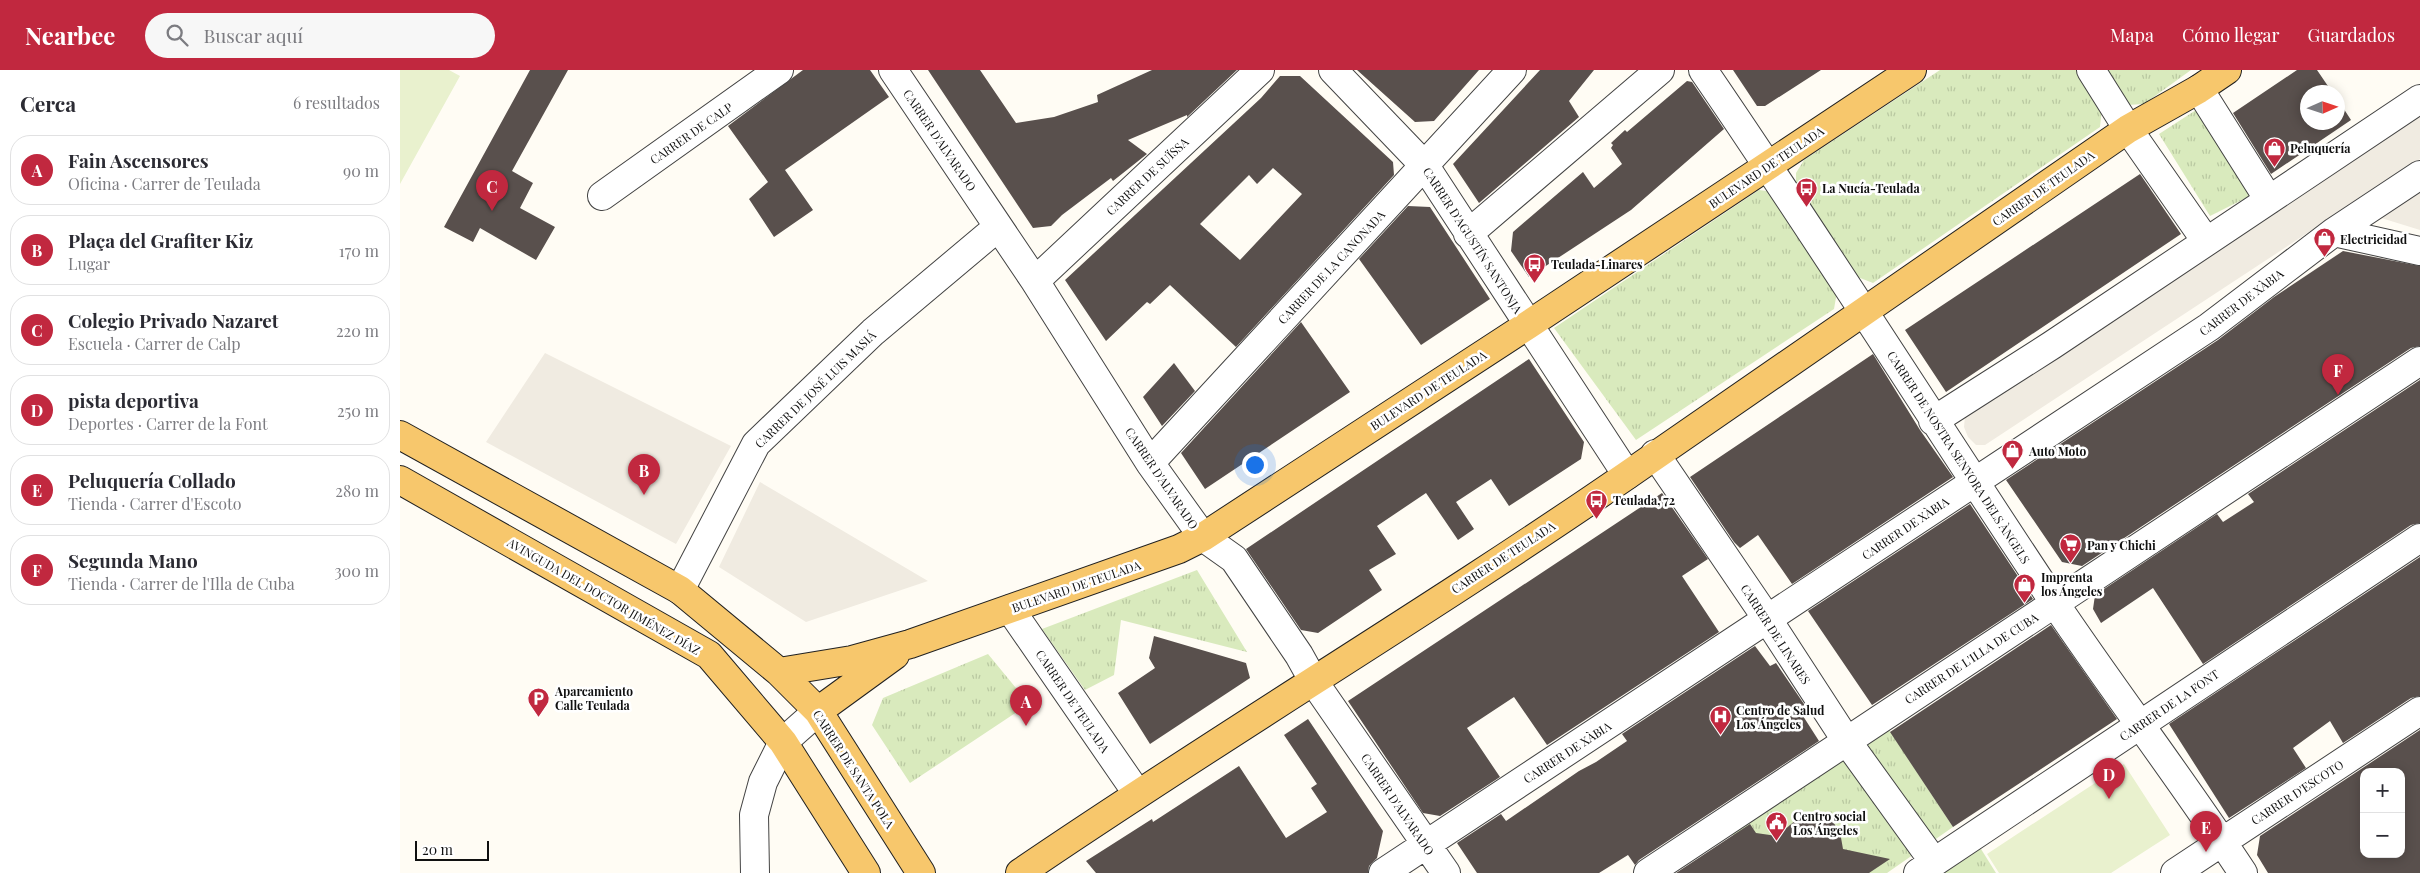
<!DOCTYPE html>
<html lang="es">
<meta charset="utf-8">
<style>
:root{--surface:#fff;--page:#f7f7f7;--text:#2b2b33;--muted:#7c7c81;--line:#e1e1e2;--accent:#c1283f}
body{margin:0;font-family:"Playfair Display",serif;background:var(--page);color:var(--text)}
.controls{position:absolute;right:15px;bottom:15px;display:grid;overflow:hidden;border-radius:10px;box-shadow:0 2px 12px #0003}
.controls button{width:45px;height:45px;display:grid;place-items:center;padding:0;border:0;border-bottom:1px solid var(--line);background:var(--surface);color:var(--text);font:25px sans-serif}
.compass{position:absolute;left:1900px;top:15px;width:45px;height:45px;border-radius:50%;background:var(--surface);box-shadow:0 2px 12px #0003;rotate:87deg}
.scale{position:absolute;left:15px;bottom:12px;width:74px;box-sizing:border-box;padding-left:5px;border:2px solid #101010;border-top:0;font-size:14px;line-height:18px;white-space:nowrap;color:#101010;-webkit-text-stroke:4px #fff;paint-order:stroke}
.you{position:absolute;left:854px;top:394px;width:18px;height:18px;margin:-12px;border:4px solid #fff;border-radius:50%;background:#1a73e8;box-shadow:0 0 0 8px #1a73e833}
.badge{display:grid;place-items:center;width:32px;height:32px;border-radius:50%;background:var(--accent);color:#fff;font-size:16px;font-weight:700}
.pin{position:absolute;translate:-50% -41px;filter:drop-shadow(0 1px 2px #0008)}
.pin::after{content:'';position:absolute;top:26px;width:18px;height:15px;background:inherit;clip-path:polygon(0 0,100% 0,50% 100%)}
.list{margin:0;padding:0;list-style:none}
h2{display:flex;justify-content:space-between;align-items:center;height:65px;margin:0;padding:0 20px;font-size:21px}
h2 small{font-size:16px;font-weight:400;color:var(--muted)}
.list li{display:grid;grid-template-columns:32px 1fr auto;gap:15px;align-items:center;box-sizing:border-box;height:70px;margin:0 10px 10px;padding:0 10px;border:1px solid var(--line);border-radius:20px}
.list b{display:block;font-size:19px;white-space:nowrap}
.list p{margin:0;font-size:16px;white-space:nowrap;color:var(--muted)}
.list em{font-size:16px;font-style:normal;color:var(--muted)}
.icon{flex:none;width:28px;height:28px;fill:none;stroke:currentColor;stroke-width:2;stroke-linecap:round;stroke-linejoin:round}
.map{position:relative;flex:none;width:2020px;height:803px;overflow:hidden}
header{display:flex;align-items:center;gap:30px;box-sizing:border-box;height:70px;padding:0 25px;background:var(--accent);color:#fff}
header strong{font-size:24px}
nav{display:flex;gap:28px;margin-inline-start:auto;font-size:18px}
.search{width:350px;height:45px;background:var(--page);display:flex;align-items:center;gap:12px;box-sizing:border-box;padding:0 18px;border-radius:28px;color:var(--muted);font-size:19px}
main{display:flex}
aside{flex:1;background:var(--surface)}
.map>svg:first-child{display:block}
.park{fill:url(#park-tufts)}
.pitch{fill:#e9f1ce}
.plaza{fill:#f0ebe1}
.building{fill:#59504d;fill-rule:evenodd}
.lines{fill:none;stroke-linecap:round;stroke-linejoin:round}
.minor-casing{stroke:#434343;stroke-width:30}
.major-casing{stroke:#212121;stroke-width:30}
.minor{stroke:#fff;stroke-width:28}
.major{stroke:#f7c76c;stroke-width:28}
.labels{text-anchor:middle;dominant-baseline:central;stroke-width:5;stroke-linejoin:round;paint-order:stroke}
.street-label{font-size:12px;fill:#101010;stroke:#fff}
.poi-label{font-size:12px;font-weight:bold;fill:#101010;stroke:#fff;text-anchor:start}
</style>
<header>
<strong>Nearbee</strong>
<div class="search"><svg class="icon" aria-label="search" viewBox="0 0 24 24"><circle cx="10" cy="10" r="6"/><path d="M15 15l6 6"/></svg>Buscar aquí</div>
<nav><a>Mapa</a><a>Cómo llegar</a><a>Guardados</a></nav>
</header>
<main>
<aside>
<h2>Cerca<small>6 resultados</small></h2>
<ul class="list">
<li><span class="badge">A</span><div><b>Fain Ascensores</b><p>Oficina · Carrer de Teulada</p></div><em>90 m</em></li>
<li><span class="badge">B</span><div><b>Plaça del Grafiter Kiz</b><p>Lugar</p></div><em>170 m</em></li>
<li><span class="badge">C</span><div><b>Colegio Privado Nazaret</b><p>Escuela · Carrer de Calp</p></div><em>220 m</em></li>
<li><span class="badge">D</span><div><b>pista deportiva</b><p>Deportes · Carrer de la Font</p></div><em>250 m</em></li>
<li><span class="badge">E</span><div><b>Peluquería Collado</b><p>Tienda · Carrer d'Escoto</p></div><em>280 m</em></li>
<li><span class="badge">F</span><div><b>Segunda Mano</b><p>Tienda · Carrer de l'Illa de Cuba</p></div><em>300 m</em></li>
</ul>
</aside>
<div class="map">
<svg width="2020" height="803" viewBox="0 0 2020 803">
<defs>
<pattern id="park-tufts" width="24" height="20" patternUnits="userSpaceOnUse" patternTransform="scale(1.25)"><rect width="24" height="20" fill="#d9eabd"/><path d="M3 7l-1-3M5 7V3M7 7l1-3M15 17l-1-3M17 17v-4M19 17l1-3" fill="none" stroke="#b9c8a1"/></pattern>
</defs>
<rect width="100%" height="100%" fill="#fffcf4"/>
<path class="park" d="M1540,0H1677L1702,38L1700,57L1473,213L1455,206L1396,117V103L1404,90Z
M1703,0H1791L1744,34L1727,35Z
M1796,40L1850,126L1810,146L1759,64Z
M1359,120L1373,122L1438,216L1434,239L1236,370L1154,258Z
M797,500L847,582L721,550L714,605L685,620L642,559Z
M588,584L629,634L510,713L472,655L483,628Z
M1484,652L1553,757L1487,803H1360L1326,755Z
M1576,771L1596,803H1529Z"/>
<path class="pitch" d="M0,0H49L60,6L0,114Z
M1724,694L1770,765L1711,803H1599L1587,784Z"/>
<path class="plaza" d="M2020,42V89L1585,375H1576L1568,367L1564,357L1565,346Z
M2020,108V160L1978,147Z
M145,283L331,376L276,474L86,372Z
M360,412L528,511L406,552L319,497Z"/>
<path class="building" d="M130,0H168L112,101L133,113L120,138L155,157L136,190L80,158L73,172L44,157Z
M403,0H470L489,27L385,100L413,140L374,167L349,129L368,112L328,56Z
M528,0H580L616,53L654,47L698,32L697,25L752,0H837L787,47V45L728,70L747,84L713,111L711,108L662,145L651,156L633,158Z
M957,0H1079L1034,51L1015,52Z
M1140,0H1194L1169,31L1179,47L1079,133L1053,94Z
M1333,0H1421L1365,36H1357Z
M1897,0H1917L1932,22H1908V52H1938V30L1951,50L1871,104L1833,43Z
M880,6H900L993,92L994,105L836,277L770,215L750,234L747,232L706,271L665,210L861,28ZM873,98L902,124L840,190L800,154L849,105L857,114Z
M1287,11L1292,12L1324,59L1231,140L1129,207L1111,181L1113,162L1183,102L1194,118L1222,94L1211,78L1213,75L1211,73L1225,60L1227,62Z
M1740,104L1781,164L1546,322L1505,260Z
M1008,136L1030,137L1090,229L1021,275L959,189Z
M1943,181L2020,196V276L2011,278L1682,496L1662,492L1606,410L1818,270L1874,227Z
M901,252L950,322L805,419L781,383Z
M1473,284L1520,360L1553,407L1392,514L1358,465L1340,478L1334,472L1290,407Z
M1129,289L1184,372L1181,389L1109,436L1091,409L1056,432L1074,459L1058,470L1026,423L977,456L996,484L969,500L982,520L918,563L901,560L846,479Z
M774,293L795,321L762,356L743,327Z
M2020,310V453L2011,455L1803,594L1753,518L1701,553L1693,539L1695,525L1817,444L1823,452L1854,432L1848,424Z
M1262,423L1308,489L1282,506L1319,562L1147,675L1114,627L1067,658L1100,707L1040,746L1023,743L948,631Z
M1570,434L1633,529L1472,635L1408,541Z
M2020,487V626L2011,628L1943,673L1930,651L1893,678L1906,698L1829,748L1769,654Z
M1651,555L1717,649L1553,757L1490,662Z
M754,566L846,593L850,608L750,674L718,623L755,598L749,588Z
M1355,576L1370,596L1376,593L1404,634L1409,642L1403,646L1419,671L1239,790L1235,795L1228,785L1199,803H1077L1057,773L1101,744L1106,751L1179,701L1196,692L1227,671L1222,664Z
M908,649L983,761L977,788L969,796L968,803H696L686,791L752,749L753,752L839,696L886,768L927,742L911,718L917,714L884,665Z
M2020,660V803H1868L1857,785L1860,766ZM1964,702H2001V784H1964Z
M1403,744L1424,746L1433,752L1440,762L1443,779L1490,789L1469,803H1276L1350,754L1356,763L1377,766Z"/>
<g class="lines">
<defs>
<path id="minor" d="M493,0L635,211L750,393L803,467L834,489L899,585L914,612L1046,803
M933,0L1025,96L1227,405
M1303,0C1423,175 1536,355 1654,532C1715,623 1783,711 1843,803
M1691,0L1728,59L1806,171
M1799,19L1869,130
M202,126L379,0
M1934,162L2020,181
M1068,164L1260,0
M635,211L860,0
M1533,351L1652,275L2020,29
M1255,384L1368,550L1446,670L1534,792
M750,393L1112,0
M280,520L356,374L473,262L598,157
M610,539L737,723
M355,803L354,745L363,712L383,672L418,641
M983,803L1809,257L1934,162L2020,105
M1248,803L2020,291
M1518,803L2020,468
M1775,803L2020,641"/>
<path id="major" d="M0,365L280,520L379,602L418,641L521,803
M0,410L309,585L383,672L466,803
M379,602L452,590L510,574L779,479L803,467L1128,255L1512,0
M418,641L495,585
M620,803C819,667 1027,543 1226,406C1393,290 1561,175 1728,59L1799,19L1827,0"/>
</defs>
<use href="#minor" class="minor-casing"/>
<use href="#major" class="major-casing"/>
<use href="#minor" class="minor"/>
<use href="#major" class="major"/>
</g>
<defs>
<symbol id="shop-pin" viewBox="-11 -11 22 30"><path d="M0 17L-7.5 6A9.5 9.5 0 1 1 7.5 6Z" fill="#c1283f" stroke="#fff"/><path d="M-5-2.5h2.3a2.7 3.5 0 0 1 5.4 0H5L5.5 6h-11ZM-1.5-2.5h3a1.5 2.3 0 0 0-3 0Z" fill="#fff"/></symbol>
<symbol id="bus-pin" viewBox="-11 -11 22 30"><path d="M0 17L-7.5 6A9.5 9.5 0 1 1 7.5 6Z" fill="#c1283f" stroke="#fff"/><path d="M-5-6H5V4H4V6H2V4H-2V6H-4V4H-5ZM-3.5-4V0h7V-4ZM-3.5 1.2v1.5H-2V1.2ZM2 1.2v1.5H3.5V1.2Z" fill="#fff"/></symbol>
<symbol id="supermarket-pin" viewBox="-11 -11 22 30"><path d="M0 17L-7.5 6A9.5 9.5 0 1 1 7.5 6Z" fill="#c1283f" stroke="#fff"/><path d="M-6-5.5h2.5l.6 2H6L4.5 2H-2.5L-4.4-4H-6ZM-1.5 3.2a1.3 1.3 0 1 0 .1 0ZM3 3.2a1.3 1.3 0 1 0 .1 0Z" fill="#fff"/></symbol>
<symbol id="parking-pin" viewBox="-11 -11 22 30"><path d="M0 17L-7.5 6A9.5 9.5 0 1 1 7.5 6Z" fill="#c1283f" stroke="#fff"/><path d="M-3.5-5.5H1a3.5 3.5 0 0 1 0 7H-1V5.5H-3.5ZM-1-3.4V-.6H.8a1.4 1.4 0 0 0 0-2.8Z" fill="#fff"/></symbol>
<symbol id="hospital-pin" viewBox="-11 -11 22 30"><path d="M0 17L-7.5 6A9.5 9.5 0 1 1 7.5 6Z" fill="#c1283f" stroke="#fff"/><path d="M-5-5h3v3.5h4V-5h3V5h-3V1.5h-4V5h-3Z" fill="#fff"/></symbol>
<symbol id="civic-pin" viewBox="-11 -11 22 30"><path d="M0 17L-7.5 6A9.5 9.5 0 1 1 7.5 6Z" fill="#c1283f" stroke="#fff"/><path d="M-.6-6.5H3V-4.5H.6V-3L4-1V1h2V6H-6V1h2V-1L-.6-3ZM-1.2 2.5V6h2.4V2.5Z" fill="#fff"/></symbol>
</defs>
<g fill-rule="evenodd">
<use href="#shop-pin" x="1862" y="66" width="25" height="34"/>
<use href="#bus-pin" x="1394" y="106" width="25" height="34"/>
<use href="#shop-pin" x="1912" y="156" width="25" height="34"/>
<use href="#bus-pin" x="1122" y="182" width="25" height="34"/>
<use href="#shop-pin" x="1600" y="368" width="25" height="34"/>
<use href="#bus-pin" x="1184" y="418" width="25" height="34"/>
<use href="#supermarket-pin" x="1658" y="462" width="25" height="34"/>
<use href="#shop-pin" x="1612" y="502" width="25" height="34"/>
<use href="#parking-pin" x="126" y="616" width="25" height="34"/>
<use href="#hospital-pin" x="1308" y="634" width="25" height="34"/>
<use href="#civic-pin" x="1364" y="740" width="25" height="34"/>
</g>
<g class="labels">
<g class="street-label">
<text transform="translate(291 63) rotate(-35)">CARRER DE CALP</text>
<text transform="translate(540 70) rotate(56)">CARRER D'ALVARADO</text>
<text transform="translate(1366 97) rotate(-34)">BULEVARD DE TEULADA</text>
<text transform="translate(747 106) rotate(-43)">CARRER DE SUÏSSA</text>
<text transform="translate(1643 118) rotate(-35)">CARRER DE TEULADA</text>
<text transform="translate(1073 170) rotate(57)">CARRER D'AGUSTÍN SANTONJA</text>
<text transform="translate(931 197) rotate(-47)">CARRER DE LA CANONADA</text>
<text transform="translate(1841 232) rotate(-37)">CARRER DE XÀBIA</text>
<text transform="translate(415 319) rotate(-44)">CARRER DE JOSÉ LUIS MASIÁ</text>
<text transform="translate(1028 320) rotate(-33)">BULEVARD DE TEULADA</text>
<text transform="translate(1559 387) rotate(57)">CARRER DE NOSTRA SENYORA DELS ÀNGELS</text>
<text transform="translate(762 408) rotate(56)">CARRER D'ALVARADO</text>
<text transform="translate(1505 458) rotate(-34)">CARRER DE XÀBIA</text>
<text transform="translate(1103 487) rotate(-33)">CARRER DE TEULADA</text>
<text transform="translate(676 516) rotate(-19)">BULEVARD DE TEULADA</text>
<text transform="translate(204 526) rotate(30)">AVINGUDA DEL DOCTOR JIMÉNEZ DÍAZ</text>
<text transform="translate(1376 564) rotate(57)">CARRER DE LINARES</text>
<text transform="translate(1571 588) rotate(-33)">CARRER DE L'ILLA DE CUBA</text>
<text transform="translate(673 631) rotate(56)">CARRER DE TEULADA</text>
<text transform="translate(1769 635) rotate(-34)">CARRER DE LA FONT</text>
<text transform="translate(1167 682) rotate(-33)">CARRER DE XÀBIA</text>
<text transform="translate(454 699) rotate(57)">CARRER DE SANTA POLA</text>
<text transform="translate(1897 722) rotate(-33)">CARRER D'ESCOTO</text>
<text transform="translate(998 734) rotate(56)">CARRER D'ALVARADO</text>
</g>
<g class="poi-label">
<text x="1890" y="78">Peluquería</text>
<text x="1422" y="118">La Nucía-Teulada</text>
<text x="1940" y="169">Electricidad</text>
<text x="1151" y="194">Teulada-Linares</text>
<text x="1629" y="381">Auto Moto</text>
<text x="1213" y="430">Teulada, 72</text>
<text x="1687" y="475">Pan y Chichi</text>
<text x="1641" y="507">Imprenta<tspan x="1641" dy="14">los Ángeles</tspan></text>
<text x="155" y="621">Aparcamiento<tspan x="155" dy="14">Calle Teulada</tspan></text>
<text x="1336" y="640">Centro de Salud<tspan x="1336" dy="14">Los Ángeles</tspan></text>
<text x="1393" y="746">Centro social<tspan x="1393" dy="14">Los Ángeles</tspan></text>
</g>
</g>
</svg>
<div class="controls">
<button>+</button>
<button>−</button>
</div>
<svg class="compass" viewBox="-18 -18 36 36"><path d="M0-13l5 13h-10z" fill="#e53935"/><path d="M0 13l5-13h-10z" fill="#7c7c81"/></svg>
<div class="scale">20 m</div>
<div class="you"></div>
<div class="pin badge" style="left:626px;top:656px">A</div>
<div class="pin badge" style="left:244px;top:425px">B</div>
<div class="pin badge" style="left:92px;top:141px">C</div>
<div class="pin badge" style="left:1709px;top:729px">D</div>
<div class="pin badge" style="left:1806px;top:782px">E</div>
<div class="pin badge" style="left:1938px;top:325px">F</div>
</div>
</main>
